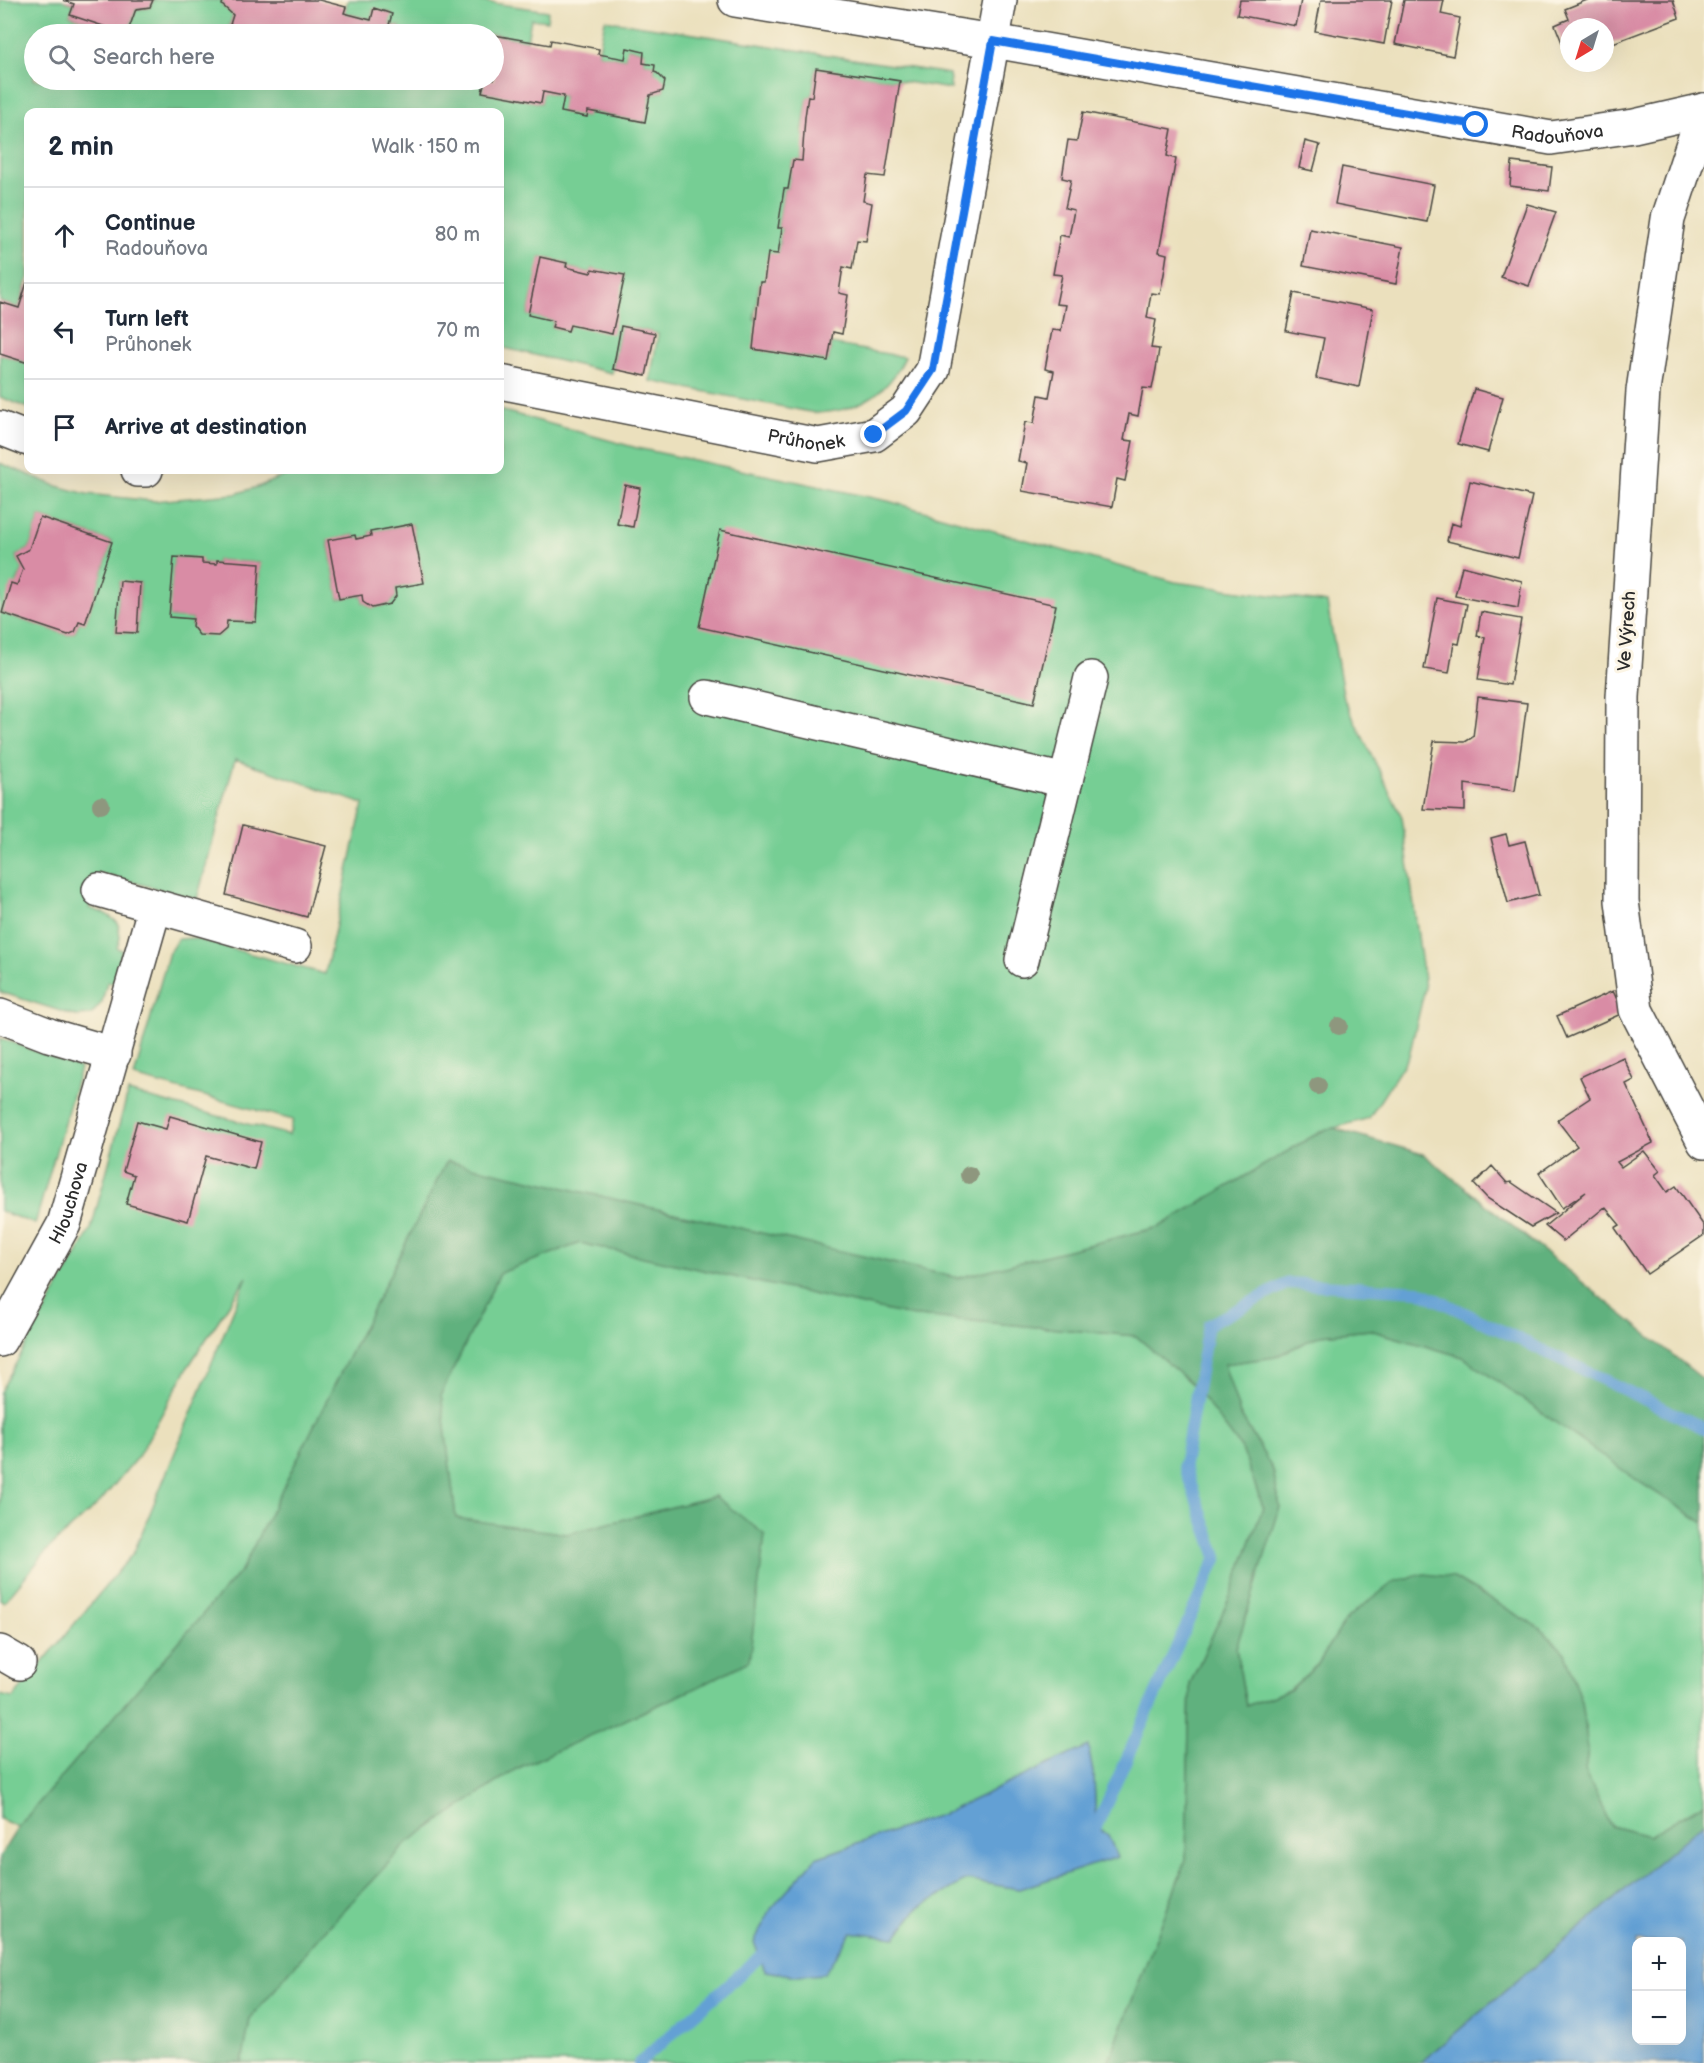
<!DOCTYPE html>
<meta charset="utf-8">
<style>
:root{--surface:#fff;--page:#f6f6f7;--text:#1f2937;--muted:#747a83;--line:#e0e1e3}
body{margin:0;font-family:"Balsamiq Sans",sans-serif;background:var(--page);color:var(--text)}
.controls{position:absolute;right:18px;bottom:18px;display:grid;overflow:hidden;border-radius:12px;box-shadow:0 6px 24px #0002}
.controls button{width:54px;height:54px;display:grid;place-items:center;padding:0;border:0;border-bottom:2px solid var(--line);background:var(--surface);color:var(--text);font:30px sans-serif}
.compass{position:absolute;left:1560px;top:18px;width:54px;height:54px;border-radius:50%;background:var(--surface);box-shadow:0 6px 24px #0002;rotate:218deg}
.stop{position:absolute;width:18px;height:18px;margin:-14px;border:4px solid #1a73e8;border-radius:50%;background:#fff}
.stop.end{background:#1a73e8;border-color:#fff;box-shadow:0 2px 6px #0008}
.list{margin:0;padding:0;list-style:none}
h2{display:flex;justify-content:space-between;align-items:center;height:78px;margin:0;padding:0 24px;font-size:26px}
h2 small{font-size:20px;font-weight:400;color:var(--muted)}
.list li{display:grid;grid-template-columns:39px 1fr auto;gap:18px;align-items:center;box-sizing:border-box;height:96px;padding:0 24px;border-top:2px solid var(--line)}
.list b{display:block;font-size:22px;white-space:nowrap}
.list p{margin:0;font-size:20px;white-space:nowrap;color:var(--muted)}
.list em{font-size:20px;font-style:normal;color:var(--muted)}
.icon{flex:none;width:33px;height:33px;fill:none;stroke:currentColor;stroke-width:2;stroke-linecap:round;stroke-linejoin:round}
.map{position:relative;flex:none;width:1704px;height:2063px;overflow:hidden}
.search{position:absolute;background:var(--surface);box-shadow:0 6px 24px #0002;left:24px;top:24px;width:480px;height:66px;display:flex;align-items:center;gap:15px;box-sizing:border-box;padding:0 21px;border-radius:33px;color:var(--muted);font-size:22px}
.panel{position:absolute;background:var(--surface);box-shadow:0 6px 24px #0002;left:24px;top:108px;width:480px;height:366px;border-radius:12px}
.map>svg:first-child{display:block}
.green{fill:#76ce94;stroke:#507c60;stroke-width:1.5;fill-rule:evenodd}
.forest{fill:#60b17e;stroke:#466e54;stroke-width:1.5}
.water{fill:#63a0d4;stroke:#476680;stroke-width:1.5;fill-rule:evenodd}
.lines{fill:none;stroke-linecap:round;stroke-linejoin:round}
.stream{stroke:#63a0d4;stroke-width:12}
.building{fill:#d98ca5}
.minor-casing{stroke:#484641;stroke-width:36}
.minor{stroke:#fff;stroke-width:33}
.tree{fill:#8e977e}
.route{stroke:#1a73e8;stroke-width:8}
.labels{text-anchor:middle;dominant-baseline:central;stroke-width:6;stroke-linejoin:round;paint-order:stroke}
.street-label{font-size:18px;fill:#2b2b2b;stroke:#fcf5e5}
</style>
<div class="map">
<svg width="1704" height="2063" viewBox="0 0 1704 2063">
<rect width="100%" height="100%" fill="#fcf5e5"/>
<filter id="ink" filterUnits="userSpaceOnUse"><feTurbulence type="fractalNoise" baseFrequency=".0167" numOctaves="2"/><feDisplacementMap in="SourceGraphic" scale="12" xChannelSelector="R" yChannelSelector="G"/><feConvolveMatrix kernelMatrix="1 2 1 2 8 2 1 2 1" color-interpolation-filters="sRGB"/></filter>
<filter id="wash" filterUnits="userSpaceOnUse"><feTurbulence type="fractalNoise" baseFrequency=".008" numOctaves="4" result="noise"/><feDisplacementMap in="SourceGraphic" scale="24" xChannelSelector="R" yChannelSelector="G"/><feGaussianBlur stdDeviation="1.35" result="paint"/><feColorMatrix in="noise" values="0 0 0 0 0 0 0 0 0 0 0 0 0 0 0 0 0 1.4 0 .05"/><feComposite in="paint" operator="in"/></filter>
<g filter="url(#wash)">
<rect width="100%" height="100%" fill="#ebe0bd"/>
<path class="green" d="M0,0H62L74,4L70,15L125,34H34V80H372L385,83L386,80H485L483,92L541,103L543,92L564,96L562,112L586,117L588,111L645,122L650,95L663,91L665,81L654,72L655,65L643,63L644,52L628,48L625,59L598,54L605,20L949,74L951,89L816,68L812,97H808L802,133L806,135L802,161H793L788,189H784L778,227L782,228L778,254L764,282H760L754,319L758,320L754,349L828,361L831,344L905,357C888,395 855,412 815,413L650,381L658,334L655,333L621,326L612,373L500,347V112H28V278L19,308L0,302ZM541,257L567,263L566,267L591,273L592,269L625,276L570,325L568,331L552,327L554,321L528,315Z
M153,0H223L222,5L233,15L227,34H127L136,9L150,8Z
M348,0H472L548,11L547,21L531,19L527,41L494,34H400V27L389,25L391,13L374,9L371,20L344,13Z
M0,354L28,363V408L0,397Z
M500,410L637,448L888,501L1175,582L1327,603L1344,699L1402,817L1425,988L1409,1056L1369,1118L1320,1132L1159,1227L958,1278L447,1161L242,1570L18,1827L0,1819V1695L13,1698L134,1552L247,1277L188,1367L139,1455L100,1502L50,1547L4,1602L0,1599V1392L91,1229L128,1092L289,1135L293,1120L134,1077L169,952L178,939L192,938L325,974L363,804L235,759L197,899L98,873L89,908L106,914L118,923L120,938L117,948L122,950L113,983L107,982L102,1002L91,1015L76,1016L0,992V463L54,485L87,494L154,501L235,494L260,486L298,470H500ZM40,517L112,542L85,623L79,622L75,632L68,635L2,613L23,569L16,556L29,549ZM412,524L424,582L395,588L396,596L390,604L372,608L363,602L362,595L339,599L328,541L355,535L356,539L371,536L370,532ZM174,557L201,559L202,563L217,564V560L260,563L256,622L227,621L226,629L218,636L192,626L193,619L170,617ZM120,582L140,583L137,633L116,632Z
M0,1038L80,1068L35,1224L0,1211Z
M580,1243L907,1315L1136,1336L1194,1386L1242,1449L1263,1507L1233,1590L1190,1684L1186,1860L1108,2063H242L250,2019L317,1939L408,1842L516,1769L698,1687L715,1496L567,1534L456,1519L441,1394L500,1273ZM1088,1746L1094,1778L1096,1827L1108,1835L1117,1857L1019,1889L966,1880L917,1909L896,1937L851,1932L816,1858L943,1814Z
M1370,1330L1463,1357L1641,1483L1704,1523V1803L1649,1836L1611,1826L1585,1771L1588,1750L1582,1702L1565,1653L1540,1628L1452,1577L1369,1602L1347,1618L1318,1664L1289,1690L1246,1706L1236,1648L1280,1507L1273,1470L1240,1414L1223,1364L1275,1357L1320,1335Z"/>
<path class="forest" d="M1333,1128L1423,1154L1704,1380V1523L1641,1483L1463,1357L1370,1330L1320,1335L1275,1357L1224,1364L1240,1414L1273,1470L1280,1507L1236,1648L1246,1706L1290,1690L1318,1664L1347,1618L1395,1581L1424,1574L1452,1577L1540,1628L1565,1653L1582,1702L1588,1750L1585,1771L1611,1826L1649,1836L1704,1803V1823L1420,2063H1108L1186,1860L1190,1684L1233,1590L1263,1507L1242,1449L1194,1386L1136,1336L907,1315L580,1243L500,1273L441,1394L456,1518L567,1534L715,1496L765,1535L749,1661L698,1687L516,1769L408,1842L317,1939L250,2019L242,2063H0V1856L18,1827L242,1569L447,1161L958,1278L1159,1227L1320,1132Z"/>
<path class="water" d="M1088,1746L1094,1778L1096,1827L1108,1835L1117,1857L1019,1889L966,1880L917,1909L896,1937L851,1932L824,1974L797,1976L765,1971L754,1942L771,1909L816,1858L943,1814Z
M1704,1823V2063H1420ZM1636,1942H1682V2040H1636Z"/>
<g class="lines">
<path class="stream" d="M1083,1832L1096,1827L1217,1557L1184,1465L1208,1325L1288,1283L1419,1291L1704,1428
M639,2063L771,1947"/>
</g>
<g id="blocks">
<path class="building" d="M63,0H153L150,7L136,9L127,34L70,15L74,4Z
M223,0H319L346,7L344,13L371,20L374,8L392,14L389,25L400,27L398,34H227L233,15L222,5Z
M1240,0H1301L1296,26L1237,15Z
M1321,0H1392L1384,44L1315,31Z
M1404,0H1444L1441,14L1460,18L1453,56L1395,44Z
M1587,0H1673L1679,18L1605,46V27H1569V60L1555,25L1569,19L1565,9Z
M494,35L550,45L551,40L599,49L598,54L625,59L627,48L644,52L643,63L655,65L654,72L657,73L665,81L663,91L650,95L645,122L588,111L587,117L561,112L564,96L543,92L541,103L482,92L485,80H494Z
M816,68L900,81L885,177L867,175L863,201L872,203L866,241L857,240L852,269L843,267L839,293L848,295L842,334L833,332L828,361L753,349L760,282H764L768,253L778,254L782,228H778L784,189H788L793,160L802,161L805,117L808,96L812,97Z
M1083,112L1172,129L1167,156L1176,159L1159,252L1167,254L1164,274L1160,294L1151,293L1147,318L1156,320L1151,348L1159,349L1156,369L1152,389L1143,388L1138,416L1129,414L1124,440L1133,441L1125,481L1117,479L1112,507L1022,491L1027,463L1018,461L1025,422L1034,423L1039,395L1049,397L1054,371L1045,369L1052,330L1061,331L1066,305L1056,304L1062,275L1053,274L1060,235L1069,237L1074,210L1065,208L1071,180L1062,178L1068,140L1077,141Z
M1305,141L1320,145L1313,171L1299,168Z
M1512,162L1552,167L1549,191L1510,186Z
M1342,167L1434,185L1427,222L1335,204Z
M1527,204L1556,212L1529,286L1501,277Z
M1310,229L1403,247L1396,284L1303,266Z
M540,257L567,263L566,267L591,273L592,269L625,275L612,334L570,325L568,331L552,327L554,321L528,315Z
M28,279V363L0,354V302L19,308Z
M1294,293L1373,309L1359,387L1316,378L1324,338L1286,331Z
M621,326L655,333L646,376L613,369Z
M1474,389L1503,397L1488,452L1458,444Z
M1470,481L1532,496L1518,558L1447,541L1451,523L1460,526Z
M625,485L640,488L633,527L617,524Z
M40,517L112,542L85,624L79,622L75,632L68,635L2,613L11,583L17,585L23,569L16,556L29,549Z
M412,524L424,583L395,588L396,596L390,604L372,608L363,602L362,595L339,599L328,540L355,535L356,539L371,536L370,532Z
M720,530L1056,605L1034,703L699,627Z
M174,557L202,559V563L217,564V560L260,563L256,622L227,621L226,629L218,636L199,635L192,626L193,619L169,617Z
M1462,566L1522,581L1518,608L1455,596Z
M120,581L140,583L137,633L116,632Z
M1437,598L1467,604L1459,644L1454,643L1449,673L1424,669Z
M1481,612L1521,619L1510,685L1478,680L1485,637L1477,636Z
M1478,697L1527,703L1515,791L1465,784V811L1423,809L1434,741L1465,742L1473,737Z
M243,825L326,846L307,917L226,895Z
M1506,834L1509,845L1525,841L1539,895L1508,903L1491,838Z
M1613,991L1623,1013L1567,1038L1557,1016Z
M1623,1057L1634,1080L1626,1084L1653,1143L1617,1162L1621,1167L1644,1151L1660,1171L1655,1175L1667,1192L1676,1186L1704,1226V1235L1647,1274L1615,1228L1620,1225L1605,1207L1563,1241L1545,1226L1586,1192L1562,1208L1539,1173L1577,1146L1557,1120L1590,1098L1580,1077Z
M170,1116L261,1142L254,1169L206,1156L188,1221L126,1204L134,1175L123,1171L137,1121L166,1129Z
M1492,1166L1507,1183L1511,1182L1556,1213L1531,1227L1487,1198L1474,1184Z"/>
</g>
</g>
<g filter="url(#ink)">
<use href="#blocks" fill-opacity="0" stroke="#484641" stroke-width="1.5"/>
<g class="lines">
<defs>
<g id="minor">
<path id="s1" d="M735,0L993,41L1551,138L1634,126L1704,110"/>
<path d="M1704,110L1668,219L1643,391L1623,697L1622,901L1636,1010L1704,1142"/>
<path id="s2" d="M500,382L818,445L874,435L906,411L933,370L1000,0"/>
<path d="M0,428L28,439"/>
<path d="M138,470H146"/>
<path d="M707,697L1066,781"/>
<path d="M99,890L295,946"/>
<path d="M1022,960L1091,678"/>
<path d="M0,1016L49,1035L114,1054"/>
<path id="s3" d="M0,1340L64,1224L155,906"/>
<path d="M0,1652L19,1663"/>
</g>
</defs>
<use href="#minor" class="minor-casing"/>
<use href="#minor" class="minor"/>
</g>
<g class="tree">
<circle cx="101" cy="805" r="9"/>
<circle cx="1339" cy="1026" r="9"/>
<circle cx="1318" cy="1086" r="9"/>
<circle cx="969" cy="1175" r="9"/>
</g>
</g>
<g class="lines" filter="url(#ink)">
<path class="route" d="M874,435L906,411L933,370L993,41L1476,125"/>
</g>
<g class="labels">
<g class="street-label">
<text stroke="none"><textPath href="#s1" startOffset="834">Radouňova</textPath></text>
<text stroke="none"><textPath href="#s2" startOffset="312">Průhonek</textPath></text>
<text transform="translate(1627 631) rotate(-86)">Ve Výrech</text>
<text stroke="none"><textPath href="#s3" startOffset="154">Hlouchova</textPath></text>
</g>
</g>
</svg>
<div class="controls">
<button>+</button>
<button>−</button>
</div>
<svg class="compass" viewBox="-18 -18 36 36"><path d="M0-13l5 13h-10z" fill="#e53935"/><path d="M0 13l5-13h-10z" fill="#747a83"/></svg>
<div class="stop" style="left:1476px;top:125px"></div>
<div class="stop end" style="left:874px;top:435px"></div>
<div class="search"><svg class="icon" aria-label="search" viewBox="0 0 24 24"><circle cx="10" cy="10" r="6"/><path d="M15 15l6 6"/></svg>Search here</div>
<section class="panel">
<h2>2 min<small>Walk · 150 m</small></h2>
<ul class="list">
<li><svg class="icon" aria-label="ahead" viewBox="0 0 24 24"><path d="M12 20V5M6 11l6-6 6 6"/></svg><div><b>Continue</b><p>Radouňova</p></div><em>80 m</em></li>
<li><svg class="icon" aria-label="left" viewBox="0 0 24 24"><path d="M17 20v-9H6M10 6l-5 5 5 5"/></svg><div><b>Turn left</b><p>Průhonek</p></div><em>70 m</em></li>
<li><svg class="icon" aria-label="arrive" viewBox="0 0 24 24"><path d="M6 21V4h12l-3 4 3 4H6"/></svg><div><b>Arrive at destination</b></div></li>
</ul>
</section>
</div>
